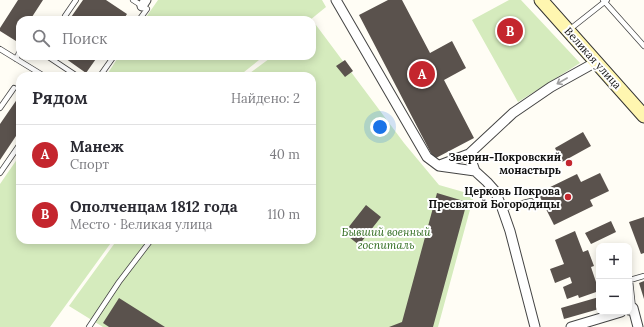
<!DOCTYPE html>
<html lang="ru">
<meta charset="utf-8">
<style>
:root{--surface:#fff;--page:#f7f7f7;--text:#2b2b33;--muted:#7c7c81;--line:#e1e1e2;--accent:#c4262e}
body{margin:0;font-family:Lora,serif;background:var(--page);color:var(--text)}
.controls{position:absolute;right:12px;bottom:12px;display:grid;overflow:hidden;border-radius:8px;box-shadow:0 2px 10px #0003}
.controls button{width:36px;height:36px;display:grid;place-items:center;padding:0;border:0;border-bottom:1px solid var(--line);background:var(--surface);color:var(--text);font:20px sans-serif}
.you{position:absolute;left:380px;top:127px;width:14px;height:14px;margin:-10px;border:3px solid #fff;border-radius:50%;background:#1a73e8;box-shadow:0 0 0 6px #1a73e833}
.badge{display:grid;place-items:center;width:26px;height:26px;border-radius:50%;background:var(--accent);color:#fff;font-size:13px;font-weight:700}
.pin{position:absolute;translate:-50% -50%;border:2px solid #fff;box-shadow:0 1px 4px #0006}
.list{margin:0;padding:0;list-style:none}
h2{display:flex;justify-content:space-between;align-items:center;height:52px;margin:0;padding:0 16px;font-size:17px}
h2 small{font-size:13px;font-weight:400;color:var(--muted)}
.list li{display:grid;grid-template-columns:26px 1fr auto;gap:12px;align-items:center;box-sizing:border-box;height:60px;padding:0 16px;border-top:1px solid var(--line)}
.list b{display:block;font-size:15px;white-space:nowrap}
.list p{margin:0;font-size:13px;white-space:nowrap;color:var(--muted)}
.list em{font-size:13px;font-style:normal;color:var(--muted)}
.icon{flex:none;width:22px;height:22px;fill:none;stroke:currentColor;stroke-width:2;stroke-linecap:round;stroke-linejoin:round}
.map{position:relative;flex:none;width:644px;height:327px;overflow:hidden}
.search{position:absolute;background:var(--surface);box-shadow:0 2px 10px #0003;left:16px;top:16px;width:300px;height:44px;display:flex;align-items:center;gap:10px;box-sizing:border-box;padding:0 14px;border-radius:12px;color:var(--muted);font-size:15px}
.panel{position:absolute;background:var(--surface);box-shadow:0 2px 10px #0003;left:16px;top:72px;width:300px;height:172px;border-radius:12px}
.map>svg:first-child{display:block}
.green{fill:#d5ebbd}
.building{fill:#5a524d}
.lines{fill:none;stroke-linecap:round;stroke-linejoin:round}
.service-casing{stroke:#444;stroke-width:6}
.minor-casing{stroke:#444;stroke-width:11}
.secondary-casing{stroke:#333;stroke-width:15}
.service{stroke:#fff;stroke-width:4.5}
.minor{stroke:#fff;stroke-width:9}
.secondary{stroke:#fff6b0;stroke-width:13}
.oneway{stroke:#a0a0a0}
.poi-dot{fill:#c4262e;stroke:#fff;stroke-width:1.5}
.labels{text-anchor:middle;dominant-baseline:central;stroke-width:4;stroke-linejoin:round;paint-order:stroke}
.street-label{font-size:11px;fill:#111;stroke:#fff}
.poi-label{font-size:11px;font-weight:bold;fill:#111;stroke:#fff;text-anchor:end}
.park-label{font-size:11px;font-style:italic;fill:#2f6b1f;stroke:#fff}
</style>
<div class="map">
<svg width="644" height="327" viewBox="0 0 644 327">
<rect width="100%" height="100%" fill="#fffdf5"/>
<path class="green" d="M158,0H322L326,7L310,20H144Z
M509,0H521L580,63L518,102L472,20Z
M316,25L404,143L439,185L474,195L438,327H103L69,306L117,240H312V76H246L273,56H312V27Z
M119,56H264L239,76H106Z
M20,155V240H113L50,327H0V184Z"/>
<path class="building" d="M18,0H43L30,20H20V36L16,41L0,31V28Z
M83,0H106L127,14L123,20H69Z
M388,0H402L430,53L452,41L466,68L444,80L474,138L434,159L359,15Z
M62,56H98L86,73Z
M345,60L353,71L345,77L336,66Z
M20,95V130L0,160V124Z
M583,132L591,146L562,162L555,148Z
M600,173L609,191L590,200L593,206L554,225L538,193L577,174L581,182Z
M437,193L467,202L433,327H389L402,322Z
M366,205L381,217L359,245L344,233Z
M644,217V253L641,254L629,222Z
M611,221L616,232L591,244L585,233Z
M575,231L583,252L588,250L594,266L591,267L599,291L579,298L578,295L567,299L563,287L572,283L570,277L555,283L550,269L564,264L555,240Z
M644,281V299L639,283Z
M599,297V309L564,319L561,308Z
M119,298L165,327H109L103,323Z"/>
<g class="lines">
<defs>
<path id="service" d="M133,0L147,9L139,20
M603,0L644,46
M65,16L76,0
M569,30L607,0
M0,49L44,76
M47,56L77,76
M16,59L20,51
M100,76L114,56
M0,108L14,88
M0,173L20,144
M502,208L531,201
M633,308L630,280L644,276
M89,327L119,282L151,240"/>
<path id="minor" d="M336,0L427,157L439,166L475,171
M142,6L146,0
M469,154L475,171L487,182L495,191L502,208L510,231L535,327
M440,165L469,154L513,113L551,87L596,62
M629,310L633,308L638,327
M571,327L621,312"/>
<path id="secondary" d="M541,0L644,116"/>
</defs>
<use href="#service" class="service-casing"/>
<use href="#minor" class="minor-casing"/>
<use href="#secondary" class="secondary-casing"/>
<use href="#service" class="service"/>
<use href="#minor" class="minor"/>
<use href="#secondary" class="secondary"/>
</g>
<defs><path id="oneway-shaft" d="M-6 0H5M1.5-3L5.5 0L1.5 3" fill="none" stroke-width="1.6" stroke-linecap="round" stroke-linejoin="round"/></defs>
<use class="oneway" href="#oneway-shaft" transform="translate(562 81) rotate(150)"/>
<g class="poi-dot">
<circle cx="569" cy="163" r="4"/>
<circle cx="568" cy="197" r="4"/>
</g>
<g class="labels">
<g class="street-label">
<text transform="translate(593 58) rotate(48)">Великая улица</text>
</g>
<g class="poi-label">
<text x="561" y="157">Зверин-Покровский<tspan x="561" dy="13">монастырь</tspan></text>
<text x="560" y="191">Церковь Покрова<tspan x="560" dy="13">Пресвятой Богородицы</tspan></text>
</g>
<g class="park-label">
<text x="386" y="232">Бывший военный<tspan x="386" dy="13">госпиталь</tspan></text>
</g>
</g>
</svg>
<div class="controls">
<button>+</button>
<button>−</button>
</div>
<div class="you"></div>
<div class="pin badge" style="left:422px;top:74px">A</div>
<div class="pin badge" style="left:510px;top:31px">B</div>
<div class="search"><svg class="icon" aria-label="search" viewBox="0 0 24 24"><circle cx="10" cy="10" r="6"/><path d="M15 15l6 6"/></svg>Поиск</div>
<section class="panel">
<h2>Рядом<small>Найдено: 2</small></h2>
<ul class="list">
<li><span class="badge">A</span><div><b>Манеж</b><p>Спорт</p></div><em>40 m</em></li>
<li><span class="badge">B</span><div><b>Ополченцам 1812 года</b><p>Место · Великая улица</p></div><em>110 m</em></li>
</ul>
</section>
</div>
